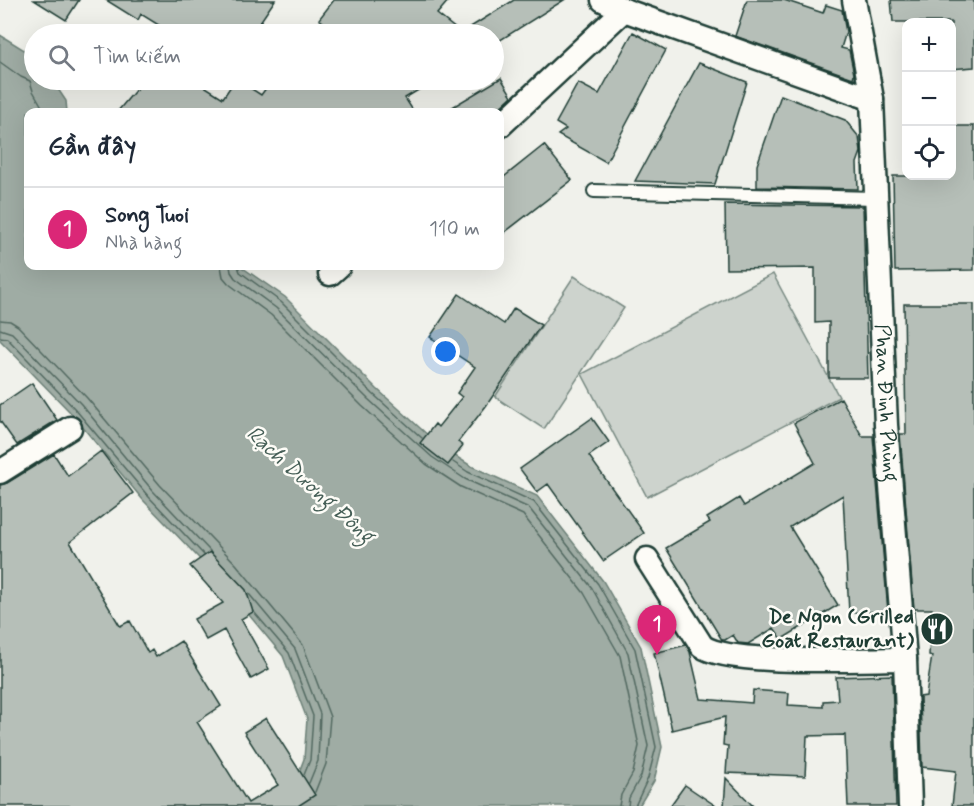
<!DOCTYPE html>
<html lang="vi">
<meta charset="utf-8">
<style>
:root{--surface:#fff;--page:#f2f2f3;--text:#1f2937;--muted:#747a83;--line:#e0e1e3;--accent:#db2777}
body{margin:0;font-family:Mynerve,sans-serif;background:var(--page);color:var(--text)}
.controls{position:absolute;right:18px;top:18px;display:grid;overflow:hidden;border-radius:12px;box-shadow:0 6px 24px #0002}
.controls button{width:54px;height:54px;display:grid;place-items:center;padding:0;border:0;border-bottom:2px solid var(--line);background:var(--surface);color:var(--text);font:30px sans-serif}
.you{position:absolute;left:446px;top:352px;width:21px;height:21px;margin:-15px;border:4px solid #fff;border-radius:50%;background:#1a73e8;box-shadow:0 0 0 9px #1a73e833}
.badge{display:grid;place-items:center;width:39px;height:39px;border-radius:50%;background:var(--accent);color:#fff;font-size:20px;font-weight:700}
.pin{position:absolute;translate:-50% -50px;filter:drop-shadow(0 2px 3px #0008)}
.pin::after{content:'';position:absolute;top:32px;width:21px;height:18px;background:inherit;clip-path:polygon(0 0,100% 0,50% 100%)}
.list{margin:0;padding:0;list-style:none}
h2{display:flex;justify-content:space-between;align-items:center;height:78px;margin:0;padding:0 24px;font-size:26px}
h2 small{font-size:20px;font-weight:400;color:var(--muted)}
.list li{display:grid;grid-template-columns:39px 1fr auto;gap:18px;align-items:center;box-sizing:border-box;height:84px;padding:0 24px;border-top:2px solid var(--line)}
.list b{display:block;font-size:22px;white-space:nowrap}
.list p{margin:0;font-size:20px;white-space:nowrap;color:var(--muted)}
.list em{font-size:20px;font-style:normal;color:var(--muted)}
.icon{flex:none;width:33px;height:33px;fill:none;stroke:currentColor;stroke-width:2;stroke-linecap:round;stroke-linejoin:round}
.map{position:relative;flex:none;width:974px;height:806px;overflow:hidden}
.search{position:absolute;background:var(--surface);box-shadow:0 6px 24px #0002;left:24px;top:24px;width:480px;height:66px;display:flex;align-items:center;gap:15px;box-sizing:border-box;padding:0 21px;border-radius:33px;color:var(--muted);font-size:22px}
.panel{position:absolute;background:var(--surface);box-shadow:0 6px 24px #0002;left:24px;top:108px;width:480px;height:162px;border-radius:12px}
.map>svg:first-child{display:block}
.green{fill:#cdd3cd;stroke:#768880;stroke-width:1.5}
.water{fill:#9faca4;stroke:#6c8077;stroke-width:1.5}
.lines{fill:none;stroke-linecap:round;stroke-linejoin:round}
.shore{stroke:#526961;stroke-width:1.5}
.building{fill:#b6bfb8;stroke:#1f3d34;stroke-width:1.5}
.service-casing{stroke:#1f3d34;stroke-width:16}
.minor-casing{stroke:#1f3d34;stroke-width:27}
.service{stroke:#fdfcf7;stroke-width:12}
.minor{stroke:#fdfcf7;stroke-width:22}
.labels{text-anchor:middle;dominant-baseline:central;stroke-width:5;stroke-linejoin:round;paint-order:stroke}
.street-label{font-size:21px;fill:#1f3d34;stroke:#fdfcf7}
.poi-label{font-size:21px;font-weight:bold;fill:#1f3d34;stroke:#fdfcf7;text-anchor:end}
.water-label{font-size:22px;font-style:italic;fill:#455e56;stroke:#fdfcf7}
</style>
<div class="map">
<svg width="974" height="806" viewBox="0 0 974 806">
<rect width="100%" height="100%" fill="#f0f1eb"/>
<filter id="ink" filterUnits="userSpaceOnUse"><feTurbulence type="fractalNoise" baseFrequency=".0167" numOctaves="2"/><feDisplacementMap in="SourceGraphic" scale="12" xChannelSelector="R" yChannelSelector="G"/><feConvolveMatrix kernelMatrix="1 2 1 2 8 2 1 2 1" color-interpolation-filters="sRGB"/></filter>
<g filter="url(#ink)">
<path class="green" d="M773,274L839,397L647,497L582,374Z
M574,276L624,308L544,429L495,397Z"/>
<path class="water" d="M0,35L26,51L34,60V80H52L66,101L67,112H28V266H240L285,297L377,389L441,447L471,466L537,496L603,581L641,647L662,747L654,781L639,806H275L296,780L304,759L307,719L283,656L219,579L143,500L71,413L0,340Z"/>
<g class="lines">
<path class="shore" d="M0,62L21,77L30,81L33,91L45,112
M221,266L223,277L229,284L271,315L362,406L426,464L461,487L523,515L584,593L620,656L639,746L633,773L621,795L619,806
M230,266L231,272L235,278L276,308L368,399L432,457L465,479L529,508L592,588L628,653L648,746L641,776L629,798L628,806
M238,266L240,272L281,302L373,394L422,438
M0,320L10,321L18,326L87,398L160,485L236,564L303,645L330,717L326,764L315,792
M0,329L12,333L81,404L153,491L210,551
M0,337L7,338L75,409L148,496L204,555
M453,462L468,472L534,502L598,584L635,649L656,747L648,778L635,806
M249,594L295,649L320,714L318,761L309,783
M254,612L289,653L313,716L310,760L304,775"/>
</g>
<path class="building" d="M34,0H79L66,20Z
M106,0H275L252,34H173L141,14L138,20Z
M334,0H449L437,14L461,33L514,0H564L494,44V34H339L319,19Z
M747,0H784L823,13L826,5L842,10L846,32L841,48L849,50L854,74L853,78L735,36Z
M891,0H974V67L951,69V22H893Z
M633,32L666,50L606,162L558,135L566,129L556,123L578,83L599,94Z
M699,63L747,82L715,184L635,181Z
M501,78L512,96L495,112H444Z
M144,80H195L223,98L235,80H238L261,95L272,80H435L405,98L414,112H117Z
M781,95L845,120L859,137L861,152L857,163L858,189L757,187V165Z
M951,126H974V270L895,271L893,176H951Z
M544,145L572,180L500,236V180Z
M725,204L863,206L868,378H829V322L815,323V268L726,269Z
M459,294L504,324L514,308L541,325L486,406L458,442L463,446L448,465L420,443L435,424L438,427L462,397L457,393L475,367L430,337Z
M904,304H974V806H952L956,771L922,767L920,697L926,696L928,681L932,656L929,655L932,609H914L900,434H906Z
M32,383L57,420L17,445L0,421V405Z
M841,398L862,436H873L888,611L849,613L843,495L790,527L838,605L782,639L774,628L748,644L738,643L733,635L725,640H722L666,548L710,522L707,518L739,498L744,506L815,463L794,423Z
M592,418L609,442L589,456L644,533L603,561L548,484L537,492L520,469Z
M101,451L133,493L70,542L120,626L130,621L148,653L152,650L156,657L181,641L221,706L197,722L248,803L278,785L244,732L266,718L315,795L298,806H0V485L7,483L54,454L68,476Z
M210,552L246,590L253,612L241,619L269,669L251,679L224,630L206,640L194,619L223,603L190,566Z
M686,645L690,652L701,699L752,703L753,690L789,693L788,705L823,707V701L838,700L836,677L892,675L896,806H848L845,735L807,736L805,776L726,773L728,746L723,745L725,717L672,730L654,653Z
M726,778L753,806H724Z
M685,785L716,806H670Z"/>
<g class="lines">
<defs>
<path id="service" d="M594,191L875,198"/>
<g id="minor">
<path d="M603,0L624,10L872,99"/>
<path id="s1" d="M854,0L872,99L886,425L905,659L910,806"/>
<path d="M500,126L624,10"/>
<path d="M330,274L339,266"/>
<path d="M0,472L70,428"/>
<path d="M647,559L702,646C728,666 866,659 905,659"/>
</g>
</defs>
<use href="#service" class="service-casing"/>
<use href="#minor" class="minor-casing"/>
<use href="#service" class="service"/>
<use href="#minor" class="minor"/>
</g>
</g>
<defs>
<symbol id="restaurant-disc" viewBox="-11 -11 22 22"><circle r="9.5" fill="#1f3d34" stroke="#fdfcf7"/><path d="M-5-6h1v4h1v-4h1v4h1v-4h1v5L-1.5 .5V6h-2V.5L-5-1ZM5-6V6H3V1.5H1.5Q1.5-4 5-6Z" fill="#fff"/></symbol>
</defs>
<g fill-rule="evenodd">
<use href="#restaurant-disc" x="918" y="610" width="38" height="38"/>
</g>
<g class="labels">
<g class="street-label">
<text stroke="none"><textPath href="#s1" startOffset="405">Phan Đình Phùng</textPath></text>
</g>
<g class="poi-label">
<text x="914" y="617">De Ngon (Grilled<tspan x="914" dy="24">Goat Restaurant)</tspan></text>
</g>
<g class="water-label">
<text transform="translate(310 485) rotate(42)">Rạch Dương Đông</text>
</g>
</g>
</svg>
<div class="controls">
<button>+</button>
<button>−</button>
<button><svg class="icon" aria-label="locate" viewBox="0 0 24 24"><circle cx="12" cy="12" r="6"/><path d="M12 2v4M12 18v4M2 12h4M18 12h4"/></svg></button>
</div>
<div class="you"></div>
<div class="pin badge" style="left:657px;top:655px">1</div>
<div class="search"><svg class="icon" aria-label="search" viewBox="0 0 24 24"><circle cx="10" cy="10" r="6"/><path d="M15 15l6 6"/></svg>Tìm kiếm</div>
<section class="panel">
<h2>Gần đây<small></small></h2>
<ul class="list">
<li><span class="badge">1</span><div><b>Song Tuoi</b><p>Nhà hàng</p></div><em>110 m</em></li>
</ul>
</section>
</div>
